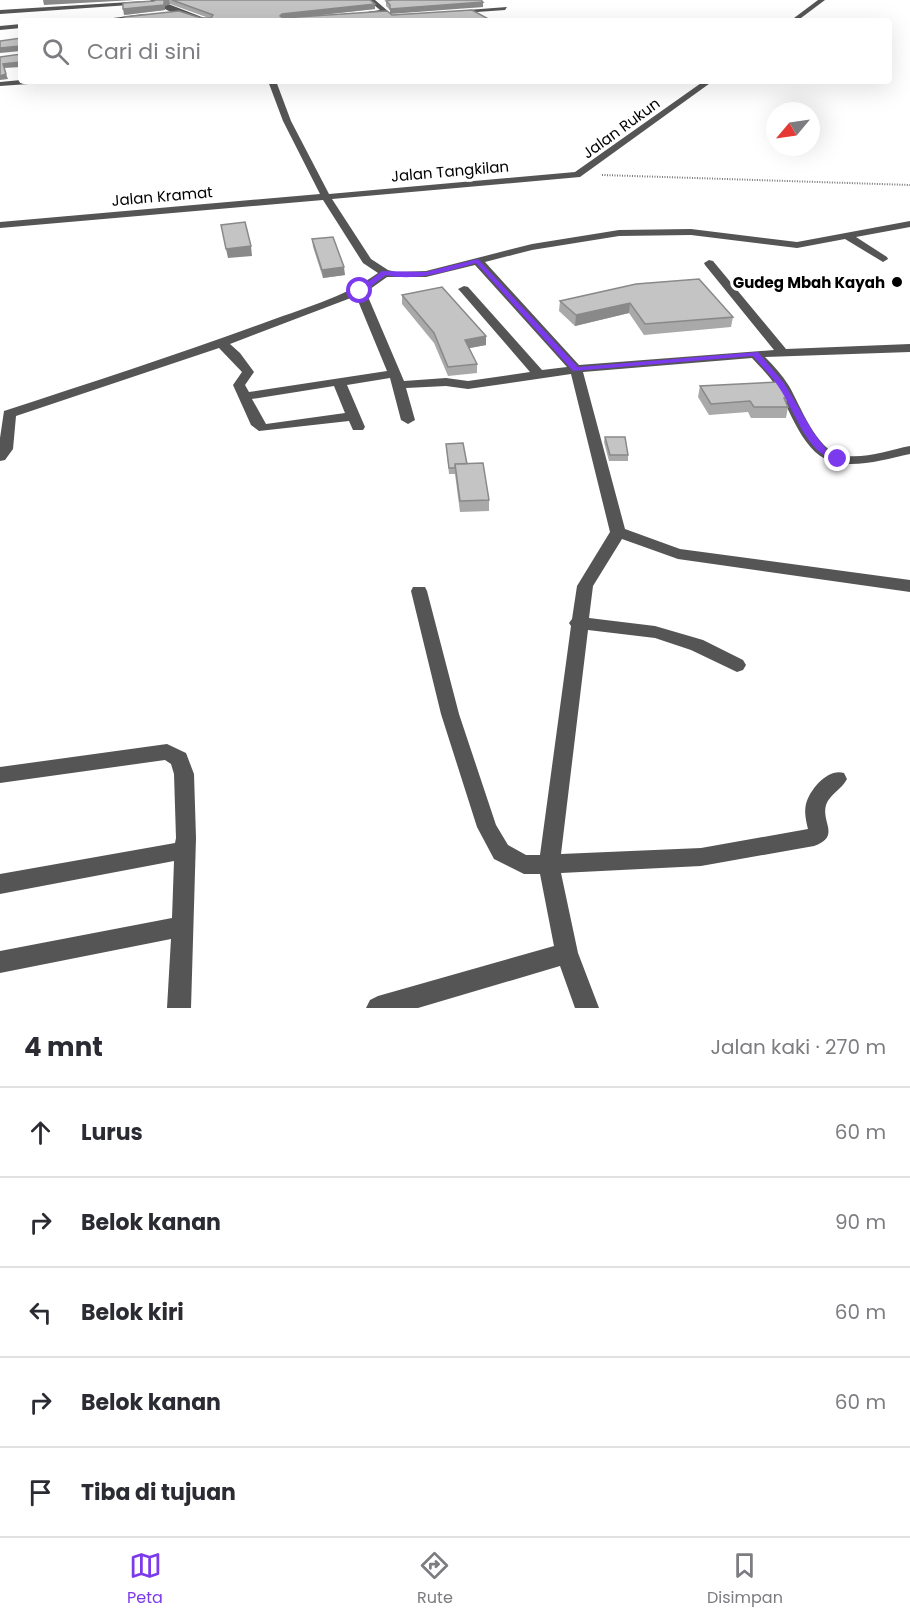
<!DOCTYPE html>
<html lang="id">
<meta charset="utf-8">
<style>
:root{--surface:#fff;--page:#f2f2f3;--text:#2b2b33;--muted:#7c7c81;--line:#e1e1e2;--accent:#7c3aed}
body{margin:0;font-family:Poppins,sans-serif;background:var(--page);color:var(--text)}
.compass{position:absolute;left:766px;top:102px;width:54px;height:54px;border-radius:50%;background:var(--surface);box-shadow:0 6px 24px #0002;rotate:241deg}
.stop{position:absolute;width:18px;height:18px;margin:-14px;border:4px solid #7c3aed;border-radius:50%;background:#fff}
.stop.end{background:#7c3aed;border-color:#fff;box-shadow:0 2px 6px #0008}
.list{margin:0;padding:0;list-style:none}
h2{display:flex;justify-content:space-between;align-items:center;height:78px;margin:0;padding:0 24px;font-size:26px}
h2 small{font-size:20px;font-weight:400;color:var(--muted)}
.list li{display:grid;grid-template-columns:39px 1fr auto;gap:18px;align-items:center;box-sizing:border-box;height:90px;padding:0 24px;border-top:2px solid var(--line)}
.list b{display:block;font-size:22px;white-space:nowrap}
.list em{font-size:20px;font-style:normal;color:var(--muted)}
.icon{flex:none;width:33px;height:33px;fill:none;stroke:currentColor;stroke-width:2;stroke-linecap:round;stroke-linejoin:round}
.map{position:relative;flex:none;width:910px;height:1008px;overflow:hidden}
.search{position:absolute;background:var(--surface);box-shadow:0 6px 24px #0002;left:18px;right:18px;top:18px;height:66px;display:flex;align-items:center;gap:15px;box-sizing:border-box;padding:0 21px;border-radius:6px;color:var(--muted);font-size:22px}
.sheet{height:528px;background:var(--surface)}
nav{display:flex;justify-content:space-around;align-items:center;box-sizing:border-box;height:84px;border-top:2px solid var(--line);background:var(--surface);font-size:16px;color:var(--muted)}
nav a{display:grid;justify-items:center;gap:3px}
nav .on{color:var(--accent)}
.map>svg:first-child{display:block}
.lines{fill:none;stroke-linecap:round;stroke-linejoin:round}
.path{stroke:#777;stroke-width:2;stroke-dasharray:1 1.5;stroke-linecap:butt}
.minor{fill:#555;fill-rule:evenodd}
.wall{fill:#a9a9a9}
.shaded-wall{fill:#898989}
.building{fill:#c4c4c4;stroke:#898989;stroke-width:1.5}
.route{fill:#7c3aed}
.poi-dot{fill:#000;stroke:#fff;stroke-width:2}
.labels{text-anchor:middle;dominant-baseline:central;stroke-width:6;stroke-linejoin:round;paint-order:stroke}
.far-street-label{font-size:15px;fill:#000;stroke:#fff}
.far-poi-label{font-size:15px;font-weight:bold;fill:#000;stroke:#fff;text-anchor:end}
</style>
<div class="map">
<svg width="910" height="1008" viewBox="0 0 910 1008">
<rect width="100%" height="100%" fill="#fff"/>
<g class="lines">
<path class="path" d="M602,175L910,185"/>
<path class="minor" d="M150,0H158L212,21C192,21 166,12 150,0Z
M368,0H375L389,12L367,14V12L380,10Z
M818,0H825L797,21H790Z
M146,1L144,4L0,14V10Z
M507,7L505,10L392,18L389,16Z
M144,14L146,17L119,21H90Z
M21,24V28L0,30V26Z
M21,80V81H47L43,83L0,86V82Z
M268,81H276L291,121L329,194L575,172L704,81H713L580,177L332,199L371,259L388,270L396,272L426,271L532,244L619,230L691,229L797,242L910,221V227L856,237L887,257L888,259L883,262L845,239L797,248L691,235L619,236L532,250L485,262L579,365L774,350L705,265L704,263L709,260L713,261L786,349L910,344V352L765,357C774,366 782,375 789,386C800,405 817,451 841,455C862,460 889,450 910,446V454C887,459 861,467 837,463C802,457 791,408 773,382C767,373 759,366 752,358L583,372L625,529L680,549L910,580V592L678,559L622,539L593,586L589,618L655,626L703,640L743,660L746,665L743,670L737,672L691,650L655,638L588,630L561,854L701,848L808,829C806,821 804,812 806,804C810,789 828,768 844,773L847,779C842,789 829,795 826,805C821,823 841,836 814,846L701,866L561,873L578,953L599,1008H575L560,966L418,1008H366L370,1000L378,996L554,946L540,874H524L494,859L477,827L441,714L411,591L413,587H425L427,591L459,714L496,825L508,845L526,855H540L571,626L569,623L572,619L577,586L610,532L571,374L468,389L446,386L406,388L415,420L408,424L401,420L390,378L347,385L365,427L363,430H353L349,421L259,431L251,425L233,385L242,372L219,348L16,416L13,449L5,460L0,461V438L4,411C90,383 176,355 261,324C301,309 343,298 378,273L363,263L323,200L0,228V222L320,194L283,121ZM475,265L567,367L542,370L468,287L464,286L458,289L460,291L530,372L468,381L446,378L404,381L366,292L387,277H426ZM356,296L387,371L249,392L245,385L254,372L240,353L230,344ZM334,386L345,413L266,424L252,399Z
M167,744L186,753L194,774L196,838L191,1008H167L171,939L0,973V951L172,918L174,861L0,894V874L175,843L176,838L174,774L171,764L165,760L0,783V767Z"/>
</g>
<path class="wall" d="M156,0H370L375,9L303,17L392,15L492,21L201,18H209L170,4L165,6V10L124,15Z
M386,1L483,2V7L390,10L386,6Z
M312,239L345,275L323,278L313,247Z
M636,284L733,317L731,327L644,335L629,313L575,326L559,311L560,301Z
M402,295L486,336V345L469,348L477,364V373L448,376L434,343L402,304Z
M700,386L788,397L786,403L788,407L786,418H751L748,412L709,415L698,397Z
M605,437L628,455V461H609L604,442Z
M446,444L467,464L489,500V511L460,512L455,474H449Z"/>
<path class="shaded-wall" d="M43,0H135L44,5Z
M167,0H169L170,4L165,6V10L124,15L123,9Z
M483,2V7L390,14V9Z
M375,4V9L283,19L280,16L282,14Z
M20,46L21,51L0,53V48Z
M21,62V67L4,68L3,64Z
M6,74L8,79L0,80V76Z
M251,246L252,256L228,258L226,249Z
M344,267L345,275L323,278L322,270Z
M630,303L629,313L575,326L576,315Z
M486,336V345L465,349V340Z"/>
<path class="building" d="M156,0H167L164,1V5L123,9V3L154,1Z
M172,0H370L375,4L282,14L280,16L283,18L387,11L392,15L472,10L492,21H124V17L179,11L201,18H211L213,15Z
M392,0H481L483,2L390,9V5L386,1Z
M21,38V47L20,46L0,48V41Z
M21,54V62L3,64L6,74L0,76V57Z
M245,222L251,246L226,249L221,225Z
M333,237L344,267L322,270L312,239Z
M699,279L733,317L645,324L630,303L576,315L560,301L636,284Z
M442,287L486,336L465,340L477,364L448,367L434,333L402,295Z
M779,382L788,397L784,398L788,407H754L750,401L711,404L700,386Z
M605,437H625L628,455H610Z
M463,443L467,464H455V468H449L446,444Z
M483,463L489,500L460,501L455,464Z"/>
<path class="route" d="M478,259L578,367L758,352L784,383L813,432L829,453L843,459L838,462C805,453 796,412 778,386C771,375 761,366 753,356L573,371L476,263C447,271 416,282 386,275L363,292L357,291L382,271L426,272Z"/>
<circle class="poi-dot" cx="897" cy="282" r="6"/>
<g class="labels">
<g class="far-street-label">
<text transform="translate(621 128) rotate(-36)">Jalan Rukun</text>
<text transform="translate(450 171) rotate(-5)">Jalan Tangkilan</text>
<text transform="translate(162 196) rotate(-5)">Jalan Kramat</text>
</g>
<g class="far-poi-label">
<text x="885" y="282">Gudeg Mbah Kayah</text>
</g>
</g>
</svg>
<svg class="compass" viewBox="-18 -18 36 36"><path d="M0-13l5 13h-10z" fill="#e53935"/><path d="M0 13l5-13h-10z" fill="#7c7c81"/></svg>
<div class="stop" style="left:360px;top:291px"></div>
<div class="stop end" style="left:838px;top:459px"></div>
<div class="search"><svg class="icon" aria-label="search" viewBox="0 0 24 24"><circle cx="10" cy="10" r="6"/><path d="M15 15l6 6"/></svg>Cari di sini</div>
</div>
<section class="sheet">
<h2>4 mnt<small>Jalan kaki · 270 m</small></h2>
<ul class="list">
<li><svg class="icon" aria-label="ahead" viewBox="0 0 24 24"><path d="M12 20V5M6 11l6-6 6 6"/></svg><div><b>Lurus</b></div><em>60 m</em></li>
<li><svg class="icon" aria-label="right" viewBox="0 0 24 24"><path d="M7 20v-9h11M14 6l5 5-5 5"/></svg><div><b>Belok kanan</b></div><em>90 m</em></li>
<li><svg class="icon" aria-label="left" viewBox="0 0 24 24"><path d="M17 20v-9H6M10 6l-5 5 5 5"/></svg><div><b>Belok kiri</b></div><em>60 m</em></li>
<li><svg class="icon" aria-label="right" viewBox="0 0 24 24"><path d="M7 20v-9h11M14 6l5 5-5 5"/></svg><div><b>Belok kanan</b></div><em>60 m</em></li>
<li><svg class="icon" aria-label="arrive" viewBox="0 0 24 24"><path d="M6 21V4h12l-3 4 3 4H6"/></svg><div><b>Tiba di tujuan</b></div></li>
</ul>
</section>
<nav>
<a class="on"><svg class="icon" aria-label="map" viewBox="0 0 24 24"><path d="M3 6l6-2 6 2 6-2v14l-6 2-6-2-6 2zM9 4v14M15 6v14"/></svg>Peta</a>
<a><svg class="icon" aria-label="directions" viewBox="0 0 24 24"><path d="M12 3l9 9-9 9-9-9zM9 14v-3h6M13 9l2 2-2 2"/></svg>Rute</a>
<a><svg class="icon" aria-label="saved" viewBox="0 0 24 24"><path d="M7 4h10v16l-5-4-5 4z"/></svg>Disimpan</a>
</nav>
